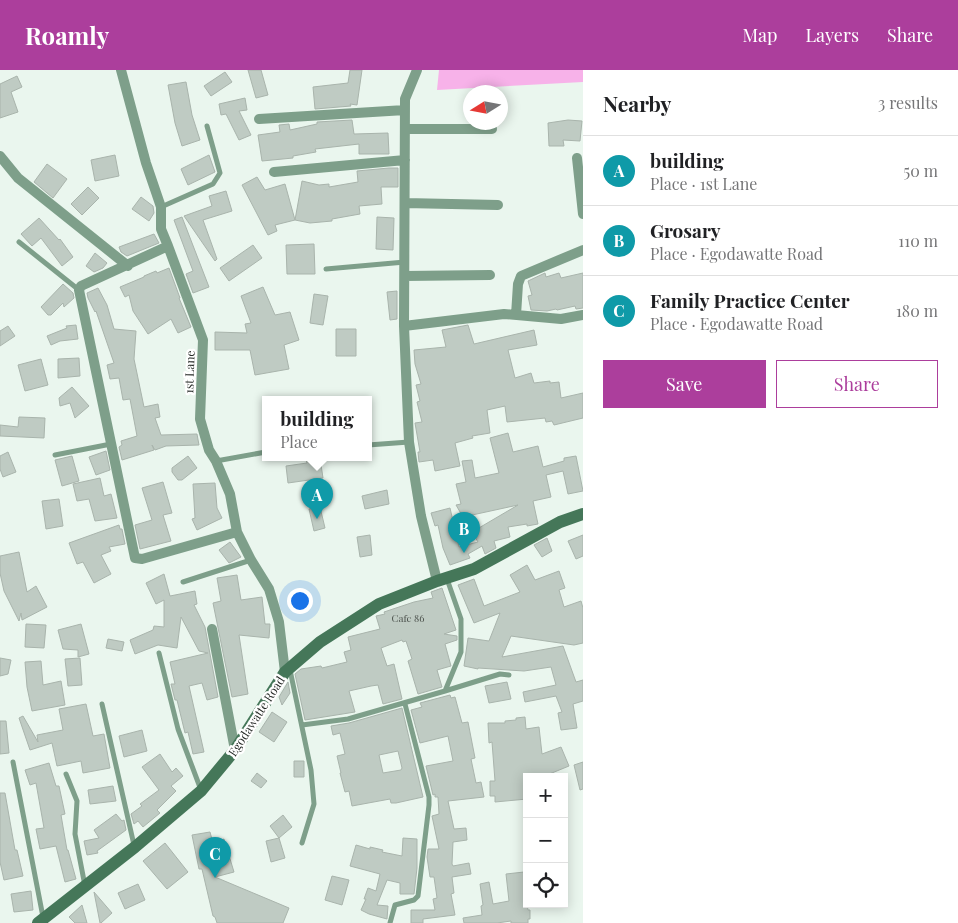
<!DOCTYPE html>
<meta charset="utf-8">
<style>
:root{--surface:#fff;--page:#f2f2f2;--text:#202124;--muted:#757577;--line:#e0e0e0;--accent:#ac3e9c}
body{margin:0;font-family:"Playfair Display",serif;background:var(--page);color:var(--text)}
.controls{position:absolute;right:15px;bottom:15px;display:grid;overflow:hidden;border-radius:0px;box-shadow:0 2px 12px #0003}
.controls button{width:45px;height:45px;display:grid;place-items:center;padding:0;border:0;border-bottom:1px solid var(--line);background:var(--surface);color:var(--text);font:25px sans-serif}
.compass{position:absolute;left:463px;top:15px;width:45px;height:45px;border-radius:50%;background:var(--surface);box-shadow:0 2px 12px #0003;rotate:259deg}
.you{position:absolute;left:299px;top:530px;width:18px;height:18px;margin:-12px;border:4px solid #fff;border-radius:50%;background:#1a73e8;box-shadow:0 0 0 8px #1a73e833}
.badge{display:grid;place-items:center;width:32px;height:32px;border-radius:50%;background:var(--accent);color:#fff;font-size:16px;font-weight:700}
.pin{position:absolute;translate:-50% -41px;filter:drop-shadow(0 1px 2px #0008)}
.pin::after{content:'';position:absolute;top:26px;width:18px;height:15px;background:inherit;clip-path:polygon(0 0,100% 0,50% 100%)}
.popup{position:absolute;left:262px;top:326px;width:110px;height:65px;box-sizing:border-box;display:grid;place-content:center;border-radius:0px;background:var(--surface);filter:drop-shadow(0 1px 4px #0005);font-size:16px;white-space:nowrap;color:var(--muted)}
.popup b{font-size:19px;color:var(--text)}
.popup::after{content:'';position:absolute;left:50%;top:100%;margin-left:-10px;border:10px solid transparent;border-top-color:var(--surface)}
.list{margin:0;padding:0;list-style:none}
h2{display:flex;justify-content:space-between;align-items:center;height:65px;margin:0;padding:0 20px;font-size:21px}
h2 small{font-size:16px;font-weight:400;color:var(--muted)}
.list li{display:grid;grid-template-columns:32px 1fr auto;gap:15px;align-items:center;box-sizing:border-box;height:70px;padding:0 20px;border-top:1px solid var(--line)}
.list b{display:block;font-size:19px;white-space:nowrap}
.list p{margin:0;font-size:16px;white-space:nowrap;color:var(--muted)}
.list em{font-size:16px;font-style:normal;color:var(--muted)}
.actions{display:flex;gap:10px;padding:15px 20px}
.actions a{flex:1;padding:11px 0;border:1px solid var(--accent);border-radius:0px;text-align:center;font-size:18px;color:var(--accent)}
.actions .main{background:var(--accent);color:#fff}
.icon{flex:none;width:28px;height:28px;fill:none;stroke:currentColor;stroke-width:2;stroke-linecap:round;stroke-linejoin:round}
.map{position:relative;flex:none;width:583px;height:853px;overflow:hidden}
header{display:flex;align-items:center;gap:30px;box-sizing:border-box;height:70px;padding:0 25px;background:var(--accent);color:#fff}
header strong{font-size:24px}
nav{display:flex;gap:28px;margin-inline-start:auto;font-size:18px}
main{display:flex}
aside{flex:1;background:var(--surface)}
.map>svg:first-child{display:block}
.green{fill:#f7b2e9}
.building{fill:#bfcbc3;stroke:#a9b4ac;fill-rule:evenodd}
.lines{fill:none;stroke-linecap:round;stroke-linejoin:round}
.lane{stroke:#7e9f8a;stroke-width:5}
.street{stroke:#7e9f8a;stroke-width:10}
.secondary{stroke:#457759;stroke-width:12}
.labels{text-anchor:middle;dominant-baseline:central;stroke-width:4.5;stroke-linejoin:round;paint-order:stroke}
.number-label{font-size:10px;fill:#4c524d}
.street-label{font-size:12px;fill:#252926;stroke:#fff}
</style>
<header>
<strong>Roamly</strong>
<nav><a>Map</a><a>Layers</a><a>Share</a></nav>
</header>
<main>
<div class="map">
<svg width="583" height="853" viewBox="0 0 583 853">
<rect width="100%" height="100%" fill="#eaf6ee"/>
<path class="green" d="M439,0H583V12L437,20Z"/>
<path class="building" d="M248,0H261L268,25L256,28Z
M350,0H362L357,35L350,34L351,36L315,39L313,17L348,13Z
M225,2L232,12L211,26L204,16Z
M17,6L22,17L11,22L18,42L0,48V14Z
M186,12L192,45L200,70L182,76L175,53L168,15Z
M245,28L247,40L239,41L251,65L239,70L226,44L221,45L219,34Z
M352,50L354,64L388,63L389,84H359V74L315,79L316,82L293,86V88L262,91L258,65L280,62L279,55L289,54L290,60L317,54V52Z
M568,50L582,51L580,71L563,70L564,76H549L548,53Z
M115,85L119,106L95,111L91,90Z
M209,85L215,102L188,115L181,99Z
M47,94L67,109L53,128L34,112Z
M389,98H398V117H381L382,134L359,136L360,144L332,149V151L310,153L295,150L302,111L319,115L329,114V117L358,112L357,101Z
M257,107L265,120L285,114L295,150L275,155L277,161L268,165L242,115Z
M88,117L99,128L82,145L71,134Z
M226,121L232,141L203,150L217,189L215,191L184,146L212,136L209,126Z
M141,127L153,136L154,143L149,151L132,139Z
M182,147L209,217L193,223L186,204L193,201L174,150Z
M377,147L394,148L393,180L376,179Z
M39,148L59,170L60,169L73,187L62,196L41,168L32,176L21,164Z
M154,164L159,173L127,186L121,182L119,177Z
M314,174L315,204H287L286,175Z
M253,175L262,188L229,211L220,198Z
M95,183L107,193L103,198L94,202L86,196Z
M169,198L180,228H179L191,257L178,263L171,249L148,264L133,241L129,225L125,227L120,217L144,207V206L156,201L157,203Z
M545,203L546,207L559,203L561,208L583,203V238L576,239L575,236L557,240L556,239L547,241L531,240L528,226L532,225L528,211Z
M63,214L73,223L74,228L64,237L63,233L51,245H48L41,237Z
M263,217L275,245L290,242L299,270L284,275L289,299L255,305L250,280H215V262L247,263L245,254L251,253L241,226Z
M98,218L107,235L114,259L136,261L134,289L144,337L158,334L160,347L155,348L161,365L197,364L199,375L166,376L155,380L152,375L154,380L122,390L119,377L122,375L121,371L137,366L130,329L123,330L119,308L110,309L107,295L114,293L96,241L95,242L88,228L87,223Z
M397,221V249L390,250L387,222Z
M314,224L328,226L323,255L310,253Z
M76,255L78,269L60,271L51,275L47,266L67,258L66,256Z
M468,255L474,274L534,260L537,275L508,280L515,308L531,303L534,313L550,311V313L559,312L561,328L583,323V348L554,355L552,351L546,352L545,348L507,352L505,336L487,340L490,363L472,366L473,368L455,373L460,396L435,401L433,390L419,392L418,382H420L415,353L422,352L417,332L420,331L416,315L421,314L415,294L414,280L446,277L442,260Z
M8,256L15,266L0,276V261Z
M336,259H356V286H336Z
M79,288L80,306L58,308V289Z
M41,289L48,315L25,321L18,295Z
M72,317L89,336L75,348L70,333L60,336L59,328Z
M19,347L45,348L44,368L0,366V355L18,357Z
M508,363L513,382L538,376L543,397L564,391V388L576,386L583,421L568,424L563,401L546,405L551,427L533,431L538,454L527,456V454L508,457L510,467L494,471L496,478L485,484L482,476L468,484L470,488L450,495L443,478L438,455L435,456L431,443L450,438L459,477L478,472L472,462L518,435L463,447L456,435L461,434L456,414L466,412L462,391L472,390L475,408L499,403L490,368Z
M106,381L110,400L96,405L89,387Z
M8,382L16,402L3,407L0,399V386Z
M72,386L79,411L62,416L55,390Z
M188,386L197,398L182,410H178L172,402V398Z
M306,388H320L323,408L288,413L286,396L307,393Z
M100,408L104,426L111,424L117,448L95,451L89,429L77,431L73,414Z
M163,412L172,443L163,445L171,471L140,479L135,455L152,450L142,418Z
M215,413L217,438L222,448L197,460L192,449L195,448L193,414Z
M387,420L389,434L365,439L362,426Z
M59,429L63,456L46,459L42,431Z
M320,437L325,458L314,461L309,439Z
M119,455L120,459H122L125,474L109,477L111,481L101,485L111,504L94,513L83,492L77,494L69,473Z
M370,465L372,485L360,487L357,467Z
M583,465V486L576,489L568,471Z
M547,468L552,481L542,487L534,475Z
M230,472L241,487L229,493L219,480Z
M19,482L27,522L36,516L47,537L22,550L21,543L19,551L4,521L0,503V486Z
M527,495L535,510L559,501L565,518L559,520L564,537L581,531L583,538V573L574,575L511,566L502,587L563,576L576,612L583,610V631L573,634L577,658L561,660L558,643L562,642L556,626L525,632L523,622L556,615L551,597L524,601L478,598V599L464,596L468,568L489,571L500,543L474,553L458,515L474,509L484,536L520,522L510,505Z
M164,504L170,526L195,521L197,534L194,535L205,557L218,627L207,630L202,613L189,616L204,682L193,684L188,662L185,663L177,630H175L171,614H175L170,592L208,583L199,581L181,547L177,578L158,575L135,584L130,570L153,560L154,556L164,557V530L156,534L146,513Z
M237,505L241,530L262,527L265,554H270L269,568L239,565L248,624L232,627L213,533L221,531L217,508Z
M442,518L456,560L444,564L457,566V570L445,574L451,596L437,600L442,617L418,624L408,591L412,589L406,571L403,572L402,570L381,578L387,596L394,594L402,629L383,634L378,615L371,616L349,621L355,642L305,650L295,604L301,599L321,596L322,598L347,592L344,582L351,580L348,567L380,559L376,546L385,544L384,542L414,532L433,528L431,522Z
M26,554L46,555L44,578L25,577Z
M81,554L89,584L78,587V580L63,579L58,560Z
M108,569L124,572L122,581L106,578Z
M0,588L11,590L8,604L0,606Z
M80,588L82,615L68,616L65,589Z
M41,591L43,615L61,611L65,635L32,641L27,617L25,592Z
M288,612L290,623L282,635L279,627Z
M507,612L511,629L489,633L485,616Z
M450,625L451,628L455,627L462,653L468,652L475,688L471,689L476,713L481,712L484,727L448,731L454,759L466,758L467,770L453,772L452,794L453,796L469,793L471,804L452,807L454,823L451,824L455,845L423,849V853H411V840H435L433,829L437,828L434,807H430L427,787L428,779H439L432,746L439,744L438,727H435V724L433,725L426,696L453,691L448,666L420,673L411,640L422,637L420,633Z
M86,634L93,666L104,664L110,698L83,703L81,691L57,696L52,673L30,680L19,648L23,646L38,672L37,665L63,660L59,639Z
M402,638L423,727L396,733H391L390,729L352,736L349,721L345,722L340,703H341L337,686L345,684L340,663L333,665L331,656L349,653ZM398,681L402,698L401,700L383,703L379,685Z
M272,642L287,652L274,672L259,662Z
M525,647L526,659L539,657L542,684L561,677L569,696L547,705V707H527V729L495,732V726H490V711H495L492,672L489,673L488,653H505V651L516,650V648Z
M0,651H6L9,683L0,684Z
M142,660L147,681L124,687L119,666Z
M160,684L172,702L176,698L183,706L171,716L176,721L157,740L160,743L143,757L138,751L134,754L131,744L142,736L140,734L159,720L142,697Z
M294,691H304V707H294Z
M583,692V719L580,720L574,695Z
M49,693L56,716H59L65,744L61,745L67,780H68L76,809L65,812L56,776L40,779L36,759L44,758L36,713L30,715L25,700Z
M257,703L267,711L261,718L251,711Z
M113,716L116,731L90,734L88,720Z
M0,723H5L15,780H17L23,806L4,810L0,792Z
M116,744L122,751L124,750L126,760L97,781L98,783L87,785L84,771L99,768L94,760Z
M283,745L292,757L279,768L270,756Z
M210,762L213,773L224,769L234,802L215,807L289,838L283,853H217L215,847L213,846L202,799H199L192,765Z
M279,768L285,788L271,792L266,771Z
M403,768L417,769V798L414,824H400V813L387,810L377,835L388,836L387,849L369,844L361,840L366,829H364L368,818L376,821L380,804L350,796L356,775L370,779V777L383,780L382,782L402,786Z
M165,773L188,802L167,819L143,791Z
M524,802L527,834L528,840H530V849H528V853H511V851L497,853H464L463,848L482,845L481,836L483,835L480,814L489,812L493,834L509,831L506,804Z
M332,806L349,810L342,835L325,830Z
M138,814L145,830L125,839L118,823Z
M31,821L33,840L14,842L11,824Z
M94,822L112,843L101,853H100Z
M82,835L87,853H75L69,847Z"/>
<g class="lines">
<path class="lane" d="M161,137L213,114L220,103L207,56
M19,172L79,220
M326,199L405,192
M368,375L409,372
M55,385L111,374
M216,391L266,382
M183,512L251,490
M159,583L178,659L201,720
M290,600L311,700L314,734L302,773
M445,621L500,604L509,605
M102,634L134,775
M302,655L348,649L445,621L461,582V549L447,509
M13,692L43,847
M66,704L77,731L75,764L85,816
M390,853L395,835L414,830L418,826L429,735V727L405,634"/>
<path class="street" d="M121,0L146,93L161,137V159L168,176L203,270L200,349L209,380L216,391L230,424L237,462L251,490L269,519L279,552L285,602
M417,0L405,29L404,256L409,372L421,446L437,511
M259,49L405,40
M405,59H492
M0,86L18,108L128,196
M577,88L583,144
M274,102L405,90
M405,133L498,135
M168,176L81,216L79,220L135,488L142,489L237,462
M405,206L490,205
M516,245L518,214L521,206L583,180
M404,256L504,244L561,249L583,245
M212,559L235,680"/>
<path class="secondary" d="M38,853L135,777L201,721L235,680L285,602L320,572L379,534L437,511L474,499L560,452L583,444"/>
</g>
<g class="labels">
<g class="number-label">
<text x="408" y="548">Cafe 86</text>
</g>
<g class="street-label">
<text transform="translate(189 302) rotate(-88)">1st Lane</text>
<text transform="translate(256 646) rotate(-57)">Egodawatte Road</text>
</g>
</g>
</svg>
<div class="controls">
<button>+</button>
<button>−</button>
<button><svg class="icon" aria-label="locate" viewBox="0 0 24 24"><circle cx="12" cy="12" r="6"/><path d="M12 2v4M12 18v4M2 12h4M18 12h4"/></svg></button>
</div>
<svg class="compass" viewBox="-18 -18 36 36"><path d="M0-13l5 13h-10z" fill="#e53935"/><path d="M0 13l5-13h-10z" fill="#757577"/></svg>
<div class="you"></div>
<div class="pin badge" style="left:317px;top:449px;background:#0f9aa8">A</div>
<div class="popup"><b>building</b>Place</div>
<div class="pin badge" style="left:464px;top:483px;background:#0f9aa8">B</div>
<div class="pin badge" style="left:215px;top:808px;background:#0f9aa8">C</div>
</div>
<aside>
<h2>Nearby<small>3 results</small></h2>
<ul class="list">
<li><span class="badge" style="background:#0f9aa8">A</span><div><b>building</b><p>Place · 1st Lane</p></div><em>50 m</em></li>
<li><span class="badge" style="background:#0f9aa8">B</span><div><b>Grosary</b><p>Place · Egodawatte Road</p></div><em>110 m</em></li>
<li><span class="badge" style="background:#0f9aa8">C</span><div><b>Family Practice Center</b><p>Place · Egodawatte Road</p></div><em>180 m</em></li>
</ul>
<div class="actions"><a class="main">Save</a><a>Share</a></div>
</aside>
</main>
